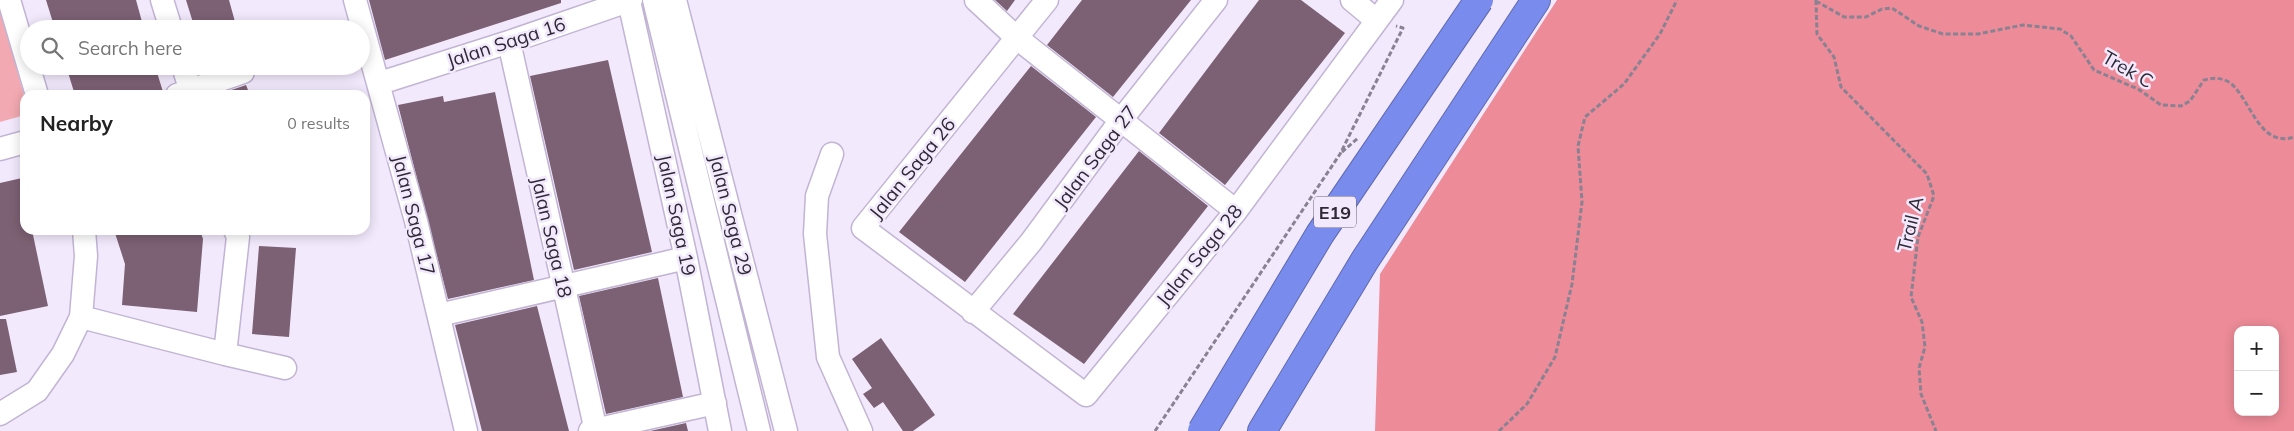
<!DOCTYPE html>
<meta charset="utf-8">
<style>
:root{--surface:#fff;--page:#f6f6f6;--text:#222;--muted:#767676;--line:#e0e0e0}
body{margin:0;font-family:Mulish,sans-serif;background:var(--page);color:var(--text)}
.controls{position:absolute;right:15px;bottom:15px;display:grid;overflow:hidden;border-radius:10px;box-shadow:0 2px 12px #0003}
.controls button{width:45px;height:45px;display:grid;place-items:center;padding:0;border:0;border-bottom:1px solid var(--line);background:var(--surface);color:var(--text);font:25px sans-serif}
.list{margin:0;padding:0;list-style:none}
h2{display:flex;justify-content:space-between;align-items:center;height:65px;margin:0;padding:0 20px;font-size:21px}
h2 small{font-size:16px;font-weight:400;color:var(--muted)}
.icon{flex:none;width:28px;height:28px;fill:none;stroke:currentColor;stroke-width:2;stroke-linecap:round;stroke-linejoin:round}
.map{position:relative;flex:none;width:2294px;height:431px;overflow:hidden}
.search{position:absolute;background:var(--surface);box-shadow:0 2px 12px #0003;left:20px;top:20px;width:350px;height:55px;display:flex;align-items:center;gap:12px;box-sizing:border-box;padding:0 18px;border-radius:28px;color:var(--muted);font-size:19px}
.panel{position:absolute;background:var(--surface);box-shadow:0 2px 12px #0003;left:20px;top:90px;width:350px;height:145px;border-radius:15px}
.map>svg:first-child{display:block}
.green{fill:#f3a9b1}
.forest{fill:#ed8b98;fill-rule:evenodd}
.building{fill:#7c6073}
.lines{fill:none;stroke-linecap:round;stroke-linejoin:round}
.minor-casing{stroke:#c2b4d3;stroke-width:25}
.highway-casing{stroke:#5f69ad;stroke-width:30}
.path{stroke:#898292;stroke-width:3;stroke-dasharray:5 2.5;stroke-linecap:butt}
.minor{stroke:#fff;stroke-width:22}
.highway{stroke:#798ced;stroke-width:28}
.highway-bridge-casing{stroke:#5f69ad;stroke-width:30;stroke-linecap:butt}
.highway-bridge{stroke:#798ced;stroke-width:28}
.labels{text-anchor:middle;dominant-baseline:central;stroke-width:5;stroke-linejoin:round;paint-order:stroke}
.shield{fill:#f2e9fd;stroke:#6a6371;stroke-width:1}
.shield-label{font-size:18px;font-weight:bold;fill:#2f2935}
.street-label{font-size:19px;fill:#2f2935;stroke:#f2e9fd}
</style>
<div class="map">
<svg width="2294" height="431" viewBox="0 0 2294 431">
<rect width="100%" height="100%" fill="#f2e9fd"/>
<path class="green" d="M0,9L25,99V115L0,122Z"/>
<path class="forest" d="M1557,0H2294V431H1375L1380,274ZM2238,330H2275V412H2238Z"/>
<path class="building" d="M46,0H136L144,29H55Z
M186,0H229L237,29H195Z
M369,0H561V3L385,60Z
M995,0H1015L1007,11Z
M1082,0H1191L1113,97L1047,45Z
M1259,0H1301L1345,33L1225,185L1159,133Z
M608,60L652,252L574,270L530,76Z
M66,66H155L164,95H75Z
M1031,66L1096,117L965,282L899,232Z
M246,85L250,95H217Z
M495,92L534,280L448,299L398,105L443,96L444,102Z
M1139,151L1208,206L1084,364L1013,314Z
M22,178L25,193V230H32L48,306L0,316V183Z
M114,230H200L203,239L197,312L122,305L125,264Z
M259,246L296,248L289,337L252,334Z
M658,278L683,397L606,414L579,296Z
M537,306L569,431H482L455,325Z
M0,319H6L17,372L0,375Z
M881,338L935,415L913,431H903L883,402L874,408L863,394L872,388L852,359Z
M686,423L688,431H650Z"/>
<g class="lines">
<defs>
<path id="minor" d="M9,0L37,95
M162,0L171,29
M355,0L416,221L466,431
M654,0L759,431
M675,0L786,431
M976,0L1017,38L1236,211
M1047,0L863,228L1086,395L1236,211L1392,0
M1352,0L1376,20
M629,1L686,258L720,431
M509,42L596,431
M183,66L192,95
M380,83L509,42L631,0
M177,95L243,72
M0,149L25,142
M832,154L817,196L815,234L828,357L861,431
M973,312L1031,242L1121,120L1216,0
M439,315L686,258
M81,317L225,354L285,368
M225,354L238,237L235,230
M0,414L37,391L63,354L81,317L86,256L84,230
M590,431L715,403"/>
<path id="highway" d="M1262,431L1365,260L1536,0"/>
</defs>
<use href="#minor" class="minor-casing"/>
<use href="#highway" class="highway-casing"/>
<path class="path" d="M1816,0L1817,34L1834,57L1841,87L1927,174L1934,196L1918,237L1911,297L1922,322L1925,347L1919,368L1921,394L1936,431
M1816,1L1844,17H1866L1882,9L1892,8L1919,26L1943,34H1978L2023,25L2060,29L2071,36L2094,70L2138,89L2161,105L2181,106L2190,101L2204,80C2212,78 2218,77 2227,81C2249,92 2257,149 2294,137
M1342,152L1358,138
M1155,431L1340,154L1403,28L1396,26
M1499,431L1527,404L1555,357L1572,284L1582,202L1578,146L1585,117L1624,84L1660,34L1677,0"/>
<use href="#minor" class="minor"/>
<use href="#highway" class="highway"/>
<defs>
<path id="highway-bridge" d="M1202,431L1320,234L1479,0"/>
</defs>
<use href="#highway-bridge" class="highway-bridge-casing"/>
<use href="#highway-bridge" class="highway-bridge"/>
</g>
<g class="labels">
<rect class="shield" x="1314" y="196.5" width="42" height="31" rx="4"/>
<g class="shield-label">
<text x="1335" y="212">E19</text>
</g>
<g class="street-label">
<text transform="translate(506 42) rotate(-18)">Jalan Saga 16</text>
<text transform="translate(2128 69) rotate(30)">Trek C</text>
<text transform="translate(1095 157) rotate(-53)">Jalan Saga 27</text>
<text transform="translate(912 168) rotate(-51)">Jalan Saga 26</text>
<text transform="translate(414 215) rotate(76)">Jalan Saga 17</text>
<text transform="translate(677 215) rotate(78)">Jalan Saga 19</text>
<text transform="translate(731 215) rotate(76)">Jalan Saga 29</text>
<text transform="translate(1910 224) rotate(-76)">Trail A</text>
<text transform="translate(552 237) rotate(77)">Jalan Saga 18</text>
<text transform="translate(1199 255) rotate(-51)">Jalan Saga 28</text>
</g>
</g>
</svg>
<div class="controls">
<button>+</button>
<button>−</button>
</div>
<div class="search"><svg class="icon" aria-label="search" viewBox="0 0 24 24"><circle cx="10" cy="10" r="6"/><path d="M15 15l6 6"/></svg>Search here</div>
<section class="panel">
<h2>Nearby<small>0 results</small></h2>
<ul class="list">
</ul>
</section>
</div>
